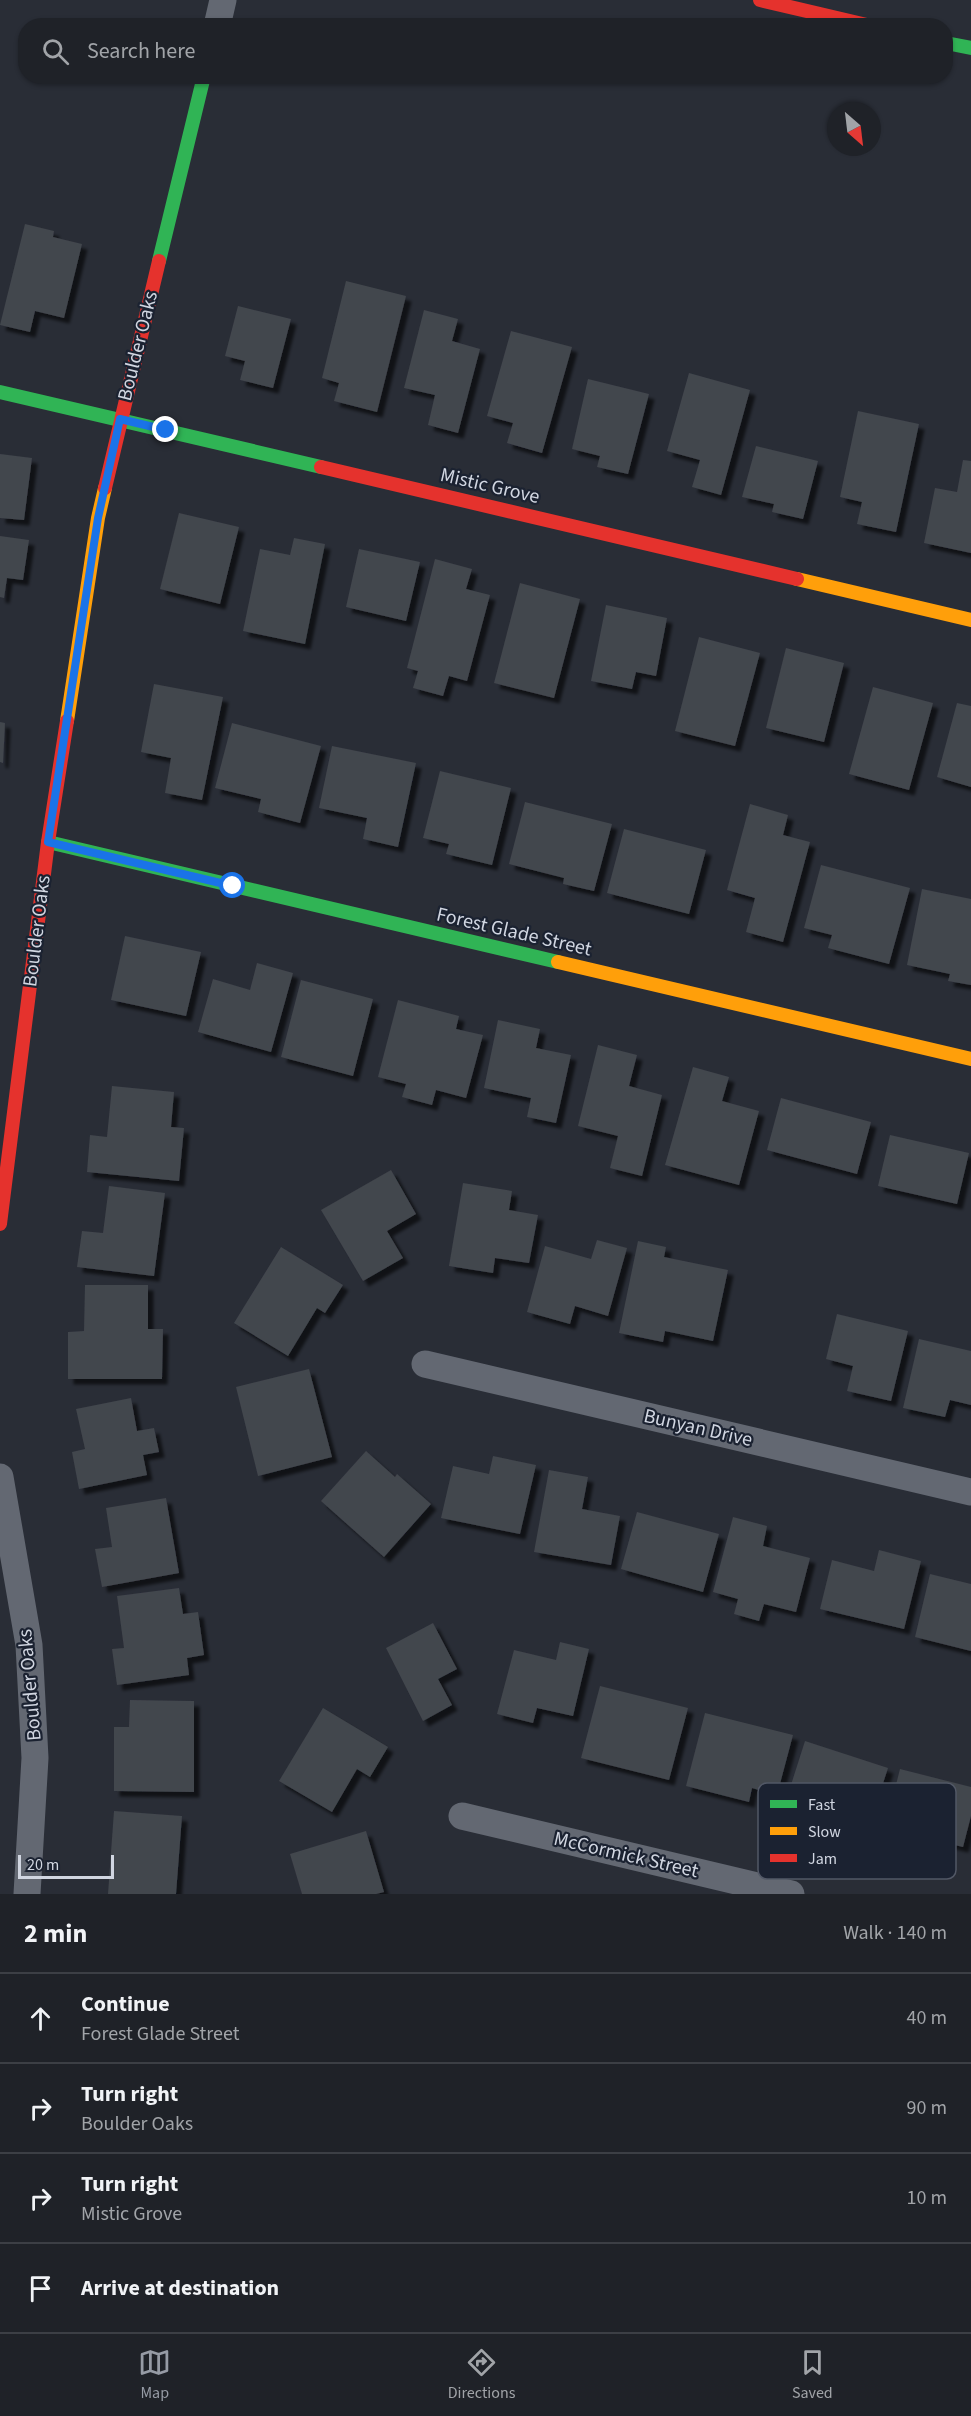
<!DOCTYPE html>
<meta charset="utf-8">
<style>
:root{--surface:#1f2228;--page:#272a30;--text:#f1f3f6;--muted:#a1a4a8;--line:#3c3f45;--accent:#969ba5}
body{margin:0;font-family:"Source Sans 3",sans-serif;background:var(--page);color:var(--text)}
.compass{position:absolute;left:827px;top:102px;width:54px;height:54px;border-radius:50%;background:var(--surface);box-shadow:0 2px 4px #0004;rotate:152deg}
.scale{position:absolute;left:18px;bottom:15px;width:96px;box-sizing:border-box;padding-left:6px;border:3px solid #d1d6e1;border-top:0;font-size:16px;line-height:21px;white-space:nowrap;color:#d1d6e1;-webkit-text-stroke:4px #1b2231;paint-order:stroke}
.stop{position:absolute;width:18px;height:18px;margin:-14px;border:4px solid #1a73e8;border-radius:50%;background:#fff}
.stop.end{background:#1a73e8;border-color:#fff;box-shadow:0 2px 6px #0008}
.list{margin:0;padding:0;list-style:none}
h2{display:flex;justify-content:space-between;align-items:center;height:78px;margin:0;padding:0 24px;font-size:26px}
h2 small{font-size:20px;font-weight:400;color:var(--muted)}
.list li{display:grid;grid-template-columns:39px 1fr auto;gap:18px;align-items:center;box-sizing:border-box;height:90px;padding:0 24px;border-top:2px solid var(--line)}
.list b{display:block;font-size:22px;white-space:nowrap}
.list p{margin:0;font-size:20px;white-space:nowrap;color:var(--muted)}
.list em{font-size:20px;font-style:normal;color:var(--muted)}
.icon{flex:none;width:33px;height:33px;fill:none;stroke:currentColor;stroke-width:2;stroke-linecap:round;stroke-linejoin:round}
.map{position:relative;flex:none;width:971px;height:1894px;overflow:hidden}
.search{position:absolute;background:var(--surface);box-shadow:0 2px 4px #0004;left:18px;right:18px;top:18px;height:66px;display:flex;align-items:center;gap:15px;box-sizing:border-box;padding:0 21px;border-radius:24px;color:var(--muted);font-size:22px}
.sheet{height:438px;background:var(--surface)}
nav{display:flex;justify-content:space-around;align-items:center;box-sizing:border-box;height:84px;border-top:2px solid var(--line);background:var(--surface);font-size:16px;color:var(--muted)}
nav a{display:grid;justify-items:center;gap:3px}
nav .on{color:var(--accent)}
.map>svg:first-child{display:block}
.building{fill:#42464d;filter:url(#shadow)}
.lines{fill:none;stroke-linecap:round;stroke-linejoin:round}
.street{stroke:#636872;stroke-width:27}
.fast{stroke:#30b455;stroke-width:14}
.slow{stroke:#ff9f0a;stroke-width:14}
.jam{stroke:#e5322d;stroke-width:14}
.route{stroke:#1a73e8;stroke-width:8}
.labels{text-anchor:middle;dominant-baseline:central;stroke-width:4.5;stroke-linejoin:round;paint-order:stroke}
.street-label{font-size:20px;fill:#d1d6e1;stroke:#1b2231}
.key{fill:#1b2231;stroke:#525866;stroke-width:1.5}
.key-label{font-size:16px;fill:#d1d6e1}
</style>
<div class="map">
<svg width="971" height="1894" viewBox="0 0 971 1894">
<defs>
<filter id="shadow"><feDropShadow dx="5.5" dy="5.5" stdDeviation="1.5" flood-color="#0009"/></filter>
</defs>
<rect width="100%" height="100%" fill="#292d36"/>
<path class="building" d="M25,224L54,231L53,237L82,244L64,318L35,311L30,332L0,325Z
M346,281L406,296L377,412L334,401L339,383L322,378Z
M238,306L291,319L273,388L240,380L245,361L225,356Z
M424,310L458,319L452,341L480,349L458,433L428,425L435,395L404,388Z
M511,331L572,347L542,453L507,443L513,423L487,416Z
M689,373L750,390L721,495L692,487L700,460L667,451Z
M588,379L649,394L628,474L597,467L600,456L572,449Z
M858,411L919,424L896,532L857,524L862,502L840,497Z
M756,446L818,461L803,519L772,512L774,504L742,497Z
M0,454L32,458L24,520L0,518Z
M963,460L971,461V553L924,543L935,488L957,492Z
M179,513L239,527L220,604L160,589Z
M0,536L29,540L23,580L7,578L4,598L0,597Z
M294,538L325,544L305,644L243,631L260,549L290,555Z
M359,549L420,562L406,621L346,607Z
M435,559L472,569L466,589L490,595L467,681L449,676L443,696L413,688L418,671L407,668Z
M520,583L580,599L554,698L494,683Z
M606,605L667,618L656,676L636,672L632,689L591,681Z
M699,637L760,653L735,746L675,731Z
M786,648L844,663L824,742L766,728Z
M154,684L223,697L202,800L165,793L171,758L141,752Z
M873,687L933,703L909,790L849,774Z
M957,703L971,706V787L937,777Z
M0,722L5,723L3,763L0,762Z
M232,723L321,746L300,823L258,812L261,799L215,788Z
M332,746L416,763L398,847L363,839L367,818L319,808Z
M440,771L511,788L492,865L446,854L449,844L423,838Z
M525,802L612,824L594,891L563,884L564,878L509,864Z
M750,804L788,815L783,835L810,842L783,942L746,932L755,898L727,890Z
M624,829L706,850L689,914L607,893Z
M821,865L910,888L889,964L828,948L832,935L804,928Z
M922,889L971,899V985L948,981L950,974L907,965Z
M125,936L201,952L186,1016L111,1000Z
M257,963L293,973L271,1052L198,1032L213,979L250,990Z
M301,980L373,999L353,1076L281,1057Z
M398,1000L459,1016L456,1029L483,1035L466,1098L436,1090L432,1105L402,1097L406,1084L378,1077Z
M498,1020L540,1029L536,1048L571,1055L556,1123L527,1117L531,1098L484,1088Z
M598,1045L637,1055L629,1086L662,1095L642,1176L610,1168L618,1136L578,1126Z
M693,1067L729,1077L722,1101L759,1111L739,1185L665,1165Z
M112,1086L174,1092L171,1127L184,1128L179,1181L87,1172L90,1135L107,1137Z
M781,1098L871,1122L857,1174L767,1150Z
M890,1135L969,1153L957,1204L878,1186Z
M391,1170L416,1214L387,1231L403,1258L363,1281L321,1210Z
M463,1183L512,1191L509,1210L538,1215L529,1263L495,1258L493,1273L449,1266Z
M109,1186L165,1193L154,1276L77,1267L82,1231L103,1233Z
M597,1240L627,1248L608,1316L575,1306L570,1324L527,1312L545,1246L591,1259Z
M638,1241L666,1247L664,1257L728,1270L713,1341L665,1331L663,1342L619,1333Z
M281,1247L343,1285L325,1313L317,1308L288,1356L234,1323Z
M85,1285H148V1329H163L162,1379H68V1332L84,1331Z
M837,1314L908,1331L891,1401L847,1391L853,1366L826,1359Z
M919,1339L971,1351V1405L950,1400L945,1417L903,1408Z
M309,1369L332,1457L258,1476L236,1387Z
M131,1398L137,1431L154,1428L159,1452L143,1455L147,1475L79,1489L72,1452L85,1449L76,1409Z
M366,1451L395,1477L397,1474L431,1504L384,1557L321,1501Z
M493,1456L536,1465L520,1534L441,1518L453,1466L489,1474Z
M549,1470L588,1477L582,1509L620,1516L611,1565L534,1552Z
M166,1498L179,1573L102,1587L95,1549L112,1547L106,1508Z
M637,1512L719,1534L703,1592L621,1569Z
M733,1517L767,1526L763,1546L810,1558L796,1612L764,1604L759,1621L734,1614L738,1599L713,1592Z
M879,1550L921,1561L904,1629L820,1609L832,1560L874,1571Z
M930,1574L971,1584V1651L915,1637Z
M179,1588L183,1614L198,1612L204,1655L187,1658L189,1675L117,1685L112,1649L124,1648L117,1596Z
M433,1623L457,1669L438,1679L452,1705L423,1721L386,1648Z
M560,1642L589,1649L573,1716L537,1708L533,1723L497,1714L514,1650L556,1660Z
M600,1686L688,1708L669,1780L581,1758Z
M130,1700L194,1701V1792L114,1791V1727H129Z
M323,1708L388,1747L370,1777L357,1769L332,1812L279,1781Z
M705,1713L793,1735L777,1795L752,1788L749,1802L686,1786Z
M805,1741L888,1768L867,1832L820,1817L826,1799L790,1788Z
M900,1769L971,1787V1816L963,1847L885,1828Z
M114,1811L182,1816L176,1894H108Z
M366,1831L384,1892L376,1894H302L290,1854Z"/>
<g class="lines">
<path class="street" d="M217,26L223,0
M425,1364L971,1492
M0,1477L29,1645L35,1758L27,1894
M462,1816L791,1894"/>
<path class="fast" d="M946,43L971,48
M159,261L204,76
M0,392L321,467
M48,842L558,962"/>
<path class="slow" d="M797,579L971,620
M67,721L98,518L105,488
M558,962L971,1059"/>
<path class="jam" d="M760,0L871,26
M321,467L797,579
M105,488L159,261
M0,1224L48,842L67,721"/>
</g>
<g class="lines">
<path class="route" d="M166,430L120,419L98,518L48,842L233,886"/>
</g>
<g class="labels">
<g class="street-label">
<text transform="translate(138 346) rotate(-76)">Boulder Oaks</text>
<text transform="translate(490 486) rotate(13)">Mistic Grove</text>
<text transform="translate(37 931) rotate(-83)">Boulder Oaks</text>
<text transform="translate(514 932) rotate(13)">Forest Glade Street</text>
<text transform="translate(698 1428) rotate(13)">Bunyan Drive</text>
<text transform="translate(30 1685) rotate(-95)">Boulder Oaks</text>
<text transform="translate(626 1855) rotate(13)">McCormick Street</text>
</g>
</g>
<rect x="758" y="1783" width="198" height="96" rx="9" class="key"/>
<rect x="770" y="1800" width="27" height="8" fill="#30b455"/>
<rect x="770" y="1827" width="27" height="8" fill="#ff9f0a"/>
<rect x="770" y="1854" width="27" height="8" fill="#e5322d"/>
<g class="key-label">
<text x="808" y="1810">Fast</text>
<text x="808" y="1837">Slow</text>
<text x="808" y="1864">Jam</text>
</g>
</svg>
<svg class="compass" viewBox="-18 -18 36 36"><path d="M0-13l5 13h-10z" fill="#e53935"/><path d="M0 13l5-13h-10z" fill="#a1a4a8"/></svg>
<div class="scale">20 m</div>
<div class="stop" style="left:233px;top:886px"></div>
<div class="stop end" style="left:166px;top:430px"></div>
<div class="search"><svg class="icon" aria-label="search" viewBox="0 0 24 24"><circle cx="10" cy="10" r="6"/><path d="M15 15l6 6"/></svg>Search here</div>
</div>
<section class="sheet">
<h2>2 min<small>Walk · 140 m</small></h2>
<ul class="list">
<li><svg class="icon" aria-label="ahead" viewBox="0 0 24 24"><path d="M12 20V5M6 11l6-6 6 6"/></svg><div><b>Continue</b><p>Forest Glade Street</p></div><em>40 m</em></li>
<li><svg class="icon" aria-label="right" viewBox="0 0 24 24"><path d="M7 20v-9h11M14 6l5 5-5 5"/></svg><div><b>Turn right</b><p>Boulder Oaks</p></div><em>90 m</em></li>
<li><svg class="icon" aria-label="right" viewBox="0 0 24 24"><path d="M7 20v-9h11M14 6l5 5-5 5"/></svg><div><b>Turn right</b><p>Mistic Grove</p></div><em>10 m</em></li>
<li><svg class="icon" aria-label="arrive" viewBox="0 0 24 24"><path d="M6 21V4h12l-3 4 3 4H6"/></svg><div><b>Arrive at destination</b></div></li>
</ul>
</section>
<nav>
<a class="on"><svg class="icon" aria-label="map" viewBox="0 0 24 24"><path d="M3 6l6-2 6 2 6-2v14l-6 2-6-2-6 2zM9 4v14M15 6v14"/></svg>Map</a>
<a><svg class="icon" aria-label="directions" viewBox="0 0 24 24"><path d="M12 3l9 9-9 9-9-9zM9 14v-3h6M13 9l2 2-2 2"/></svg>Directions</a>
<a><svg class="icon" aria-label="saved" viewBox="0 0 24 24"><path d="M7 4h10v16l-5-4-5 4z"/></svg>Saved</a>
</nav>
